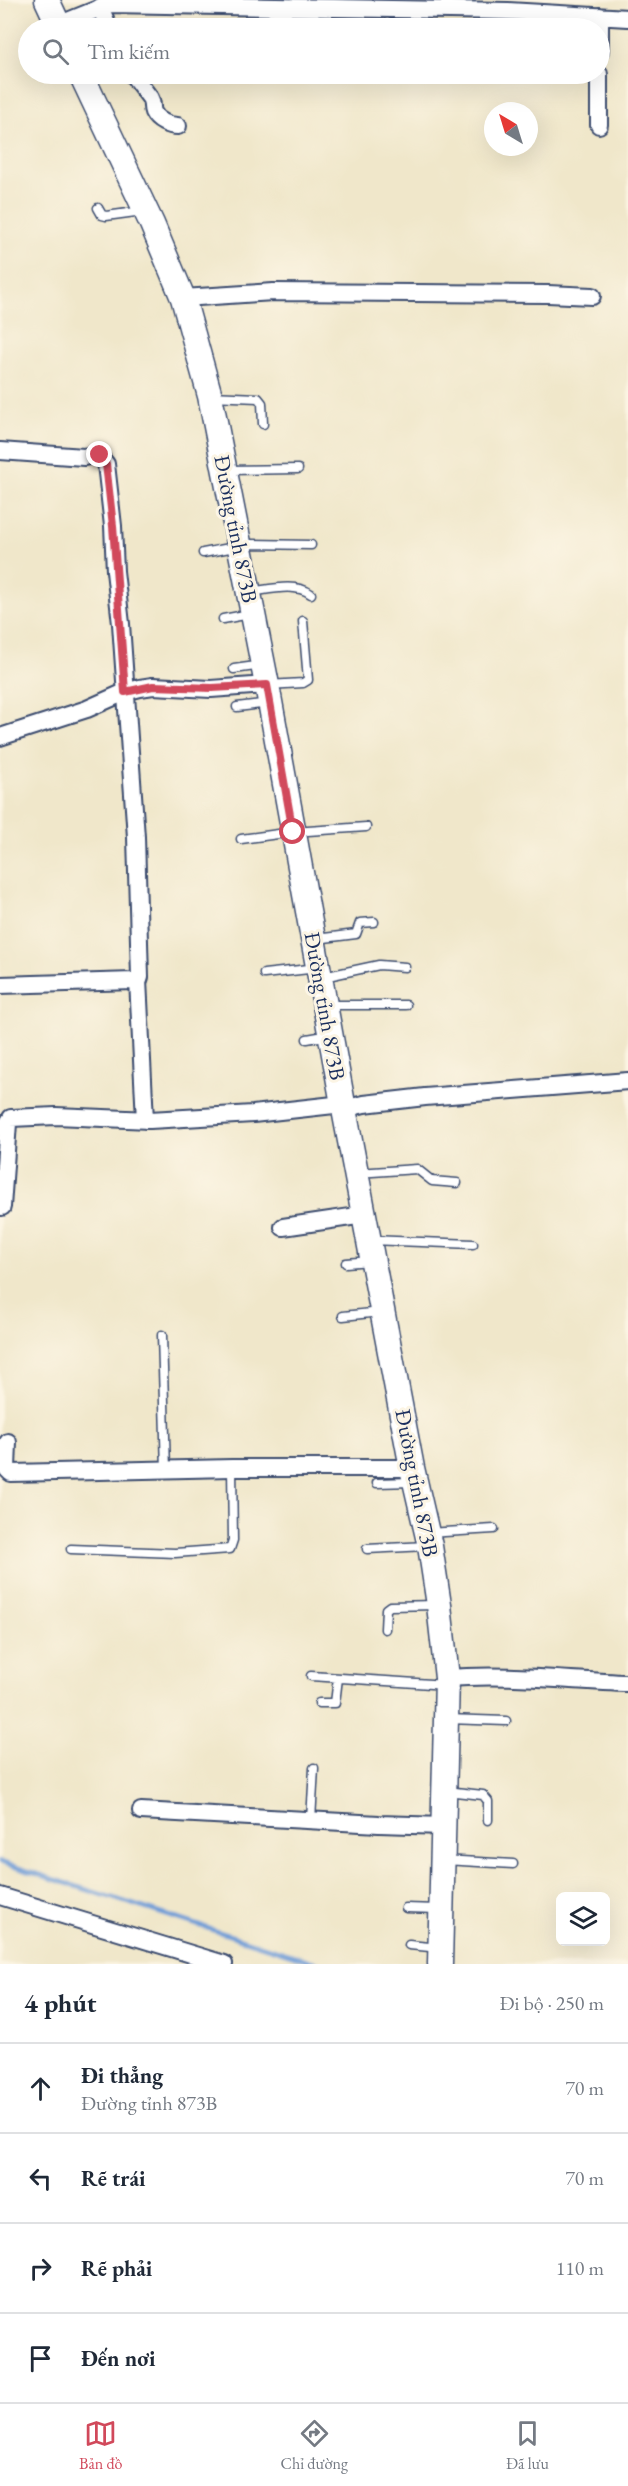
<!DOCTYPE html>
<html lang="vi">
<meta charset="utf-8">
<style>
:root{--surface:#fff;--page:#f6f6f7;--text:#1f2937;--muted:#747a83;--line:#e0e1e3;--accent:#d1495b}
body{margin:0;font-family:"EB Garamond",serif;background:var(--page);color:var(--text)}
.controls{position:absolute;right:18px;bottom:18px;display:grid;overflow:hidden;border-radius:9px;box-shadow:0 6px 24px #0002}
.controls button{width:54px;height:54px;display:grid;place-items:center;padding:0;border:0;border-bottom:2px solid var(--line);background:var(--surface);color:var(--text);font:30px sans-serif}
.compass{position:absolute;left:484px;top:102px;width:54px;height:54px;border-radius:50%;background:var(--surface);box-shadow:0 6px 24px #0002;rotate:322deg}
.stop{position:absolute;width:18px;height:18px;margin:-14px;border:4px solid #d1495b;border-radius:50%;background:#fff}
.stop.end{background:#d1495b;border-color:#fff;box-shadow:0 2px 6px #0008}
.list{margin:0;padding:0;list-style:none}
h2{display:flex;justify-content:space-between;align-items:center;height:78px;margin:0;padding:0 24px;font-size:26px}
h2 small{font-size:20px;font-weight:400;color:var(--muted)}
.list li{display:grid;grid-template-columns:39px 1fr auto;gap:18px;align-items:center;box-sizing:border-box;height:90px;padding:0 24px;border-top:2px solid var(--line)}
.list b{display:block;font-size:22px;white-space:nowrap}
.list p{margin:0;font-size:20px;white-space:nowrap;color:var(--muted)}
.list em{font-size:20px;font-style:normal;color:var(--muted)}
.icon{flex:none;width:33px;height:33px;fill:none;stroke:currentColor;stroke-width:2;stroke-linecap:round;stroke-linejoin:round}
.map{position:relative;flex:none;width:628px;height:1964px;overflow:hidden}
.search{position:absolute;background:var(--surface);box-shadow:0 6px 24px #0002;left:18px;right:18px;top:18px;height:66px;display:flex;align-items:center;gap:15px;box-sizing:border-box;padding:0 21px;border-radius:33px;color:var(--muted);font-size:22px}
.sheet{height:438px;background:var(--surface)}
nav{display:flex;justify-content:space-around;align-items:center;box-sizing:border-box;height:84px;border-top:2px solid var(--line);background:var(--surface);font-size:16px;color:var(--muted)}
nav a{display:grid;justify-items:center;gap:3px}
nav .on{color:var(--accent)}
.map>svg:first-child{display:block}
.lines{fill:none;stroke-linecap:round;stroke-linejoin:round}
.stream{stroke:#6f9dd7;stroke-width:4.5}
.service-casing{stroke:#3b4b6e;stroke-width:11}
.minor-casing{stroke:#3b4b6e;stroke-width:20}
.secondary-casing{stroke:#3b4b6e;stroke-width:27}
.service{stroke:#fff;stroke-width:8}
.minor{stroke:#fff;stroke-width:16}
.secondary{stroke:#fff;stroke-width:24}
.route{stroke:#d1495b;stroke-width:8}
.labels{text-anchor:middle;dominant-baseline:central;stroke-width:6;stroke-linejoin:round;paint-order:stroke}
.street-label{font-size:22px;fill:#1b2f5e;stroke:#fcf5e5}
</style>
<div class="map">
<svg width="628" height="1964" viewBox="0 0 628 1964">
<rect width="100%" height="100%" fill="#fcf5e5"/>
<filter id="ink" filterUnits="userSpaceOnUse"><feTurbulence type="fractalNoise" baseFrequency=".0167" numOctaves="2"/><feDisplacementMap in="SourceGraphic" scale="12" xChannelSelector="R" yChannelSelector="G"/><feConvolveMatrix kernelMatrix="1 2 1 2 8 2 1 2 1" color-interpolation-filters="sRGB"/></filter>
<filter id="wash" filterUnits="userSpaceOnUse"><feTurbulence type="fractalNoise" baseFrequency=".008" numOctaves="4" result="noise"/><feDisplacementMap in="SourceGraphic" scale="24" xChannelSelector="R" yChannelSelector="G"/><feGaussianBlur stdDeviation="1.35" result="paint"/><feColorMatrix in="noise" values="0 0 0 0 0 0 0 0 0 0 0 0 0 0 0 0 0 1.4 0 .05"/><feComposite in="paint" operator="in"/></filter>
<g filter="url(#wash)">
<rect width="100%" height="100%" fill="#f0e7ca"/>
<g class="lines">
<path class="stream" d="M0,1862L320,1964"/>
</g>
</g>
<g filter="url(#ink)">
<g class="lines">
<defs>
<path id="service" d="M98,208L102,215L106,216L143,211
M211,396L258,398L262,403L263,424
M228,470L298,469
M203,553L251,544L311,545
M249,592C268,590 295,582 311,594
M223,619L250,614
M234,669L263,665
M268,685L303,683L308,680L303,621
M237,707L270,703
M241,839L293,832L366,827
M316,939L356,934L360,923L374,922
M264,974L318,968
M323,977L379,965L405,967
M328,1005H406
M307,1039L330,1035
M357,1173L417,1169L432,1181L457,1183
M370,1240L473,1244
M346,1263L370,1261
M343,1316L380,1312
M162,1335L166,1470
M377,1483L412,1482
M428,1533L494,1529
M71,1549L175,1553L230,1549L233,1540L232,1468
M367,1549L427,1546
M385,1629L386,1609L390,1606L436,1605
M311,1676L446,1685
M319,1703H335L338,1678
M447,1719L506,1721
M446,1791L483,1795L488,1801V1820
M311,1820L314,1768
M444,1860L513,1864
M406,1908L438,1909
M409,1945L440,1948"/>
<path id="minor" d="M100,7L109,28
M58,25L110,4L508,11L628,18
M600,51V16
M132,74C138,82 144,90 150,98C153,103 151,107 153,112C157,121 169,126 178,126
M599,125V74
M183,298L273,292L548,294L592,296
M0,451L84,457L97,454L106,464L113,526L115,571L121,624L136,837L140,977L139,980L134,981L0,985
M0,737L87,709L125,692L140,688L153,686L211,689L267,685
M138,980L145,1120
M344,1109L364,1104L425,1097L628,1081
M2,1207L8,1123L11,1118L56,1116L150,1120L253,1114L343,1104
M283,1227L364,1215
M8,1442L7,1469L11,1473L232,1468H412
M447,1678C507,1673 568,1681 628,1683
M141,1811L379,1824L444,1826
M0,1896L224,1964"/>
<path id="secondary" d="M47,0L60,28
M81,74L152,224L183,298L210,396L267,685L343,1104L412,1468L430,1546L439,1605L447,1678L440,1964"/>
</defs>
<use href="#service" class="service-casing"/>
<use href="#minor" class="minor-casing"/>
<use href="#secondary" class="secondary-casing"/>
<use href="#service" class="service"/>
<use href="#minor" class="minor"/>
<use href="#secondary" class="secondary"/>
</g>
</g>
<g class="lines" filter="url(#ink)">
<path class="route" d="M100,455L106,464L113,526L125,692L153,686L212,688L267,685L293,832"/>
</g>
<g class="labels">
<g class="street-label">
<text transform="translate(236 529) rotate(79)">Đường tỉnh 873B</text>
<text transform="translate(325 1006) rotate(80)">Đường tỉnh 873B</text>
<text transform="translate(417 1483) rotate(79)">Đường tỉnh 873B</text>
</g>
</g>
</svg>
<div class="controls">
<button><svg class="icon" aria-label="layers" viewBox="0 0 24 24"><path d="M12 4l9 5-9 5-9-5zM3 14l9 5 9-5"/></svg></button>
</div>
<svg class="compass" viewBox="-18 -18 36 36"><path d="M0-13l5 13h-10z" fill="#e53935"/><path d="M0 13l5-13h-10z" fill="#747a83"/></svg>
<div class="stop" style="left:293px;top:832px"></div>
<div class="stop end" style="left:100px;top:455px"></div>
<div class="search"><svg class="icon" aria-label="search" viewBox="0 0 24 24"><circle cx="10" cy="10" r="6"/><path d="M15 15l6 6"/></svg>Tìm kiếm</div>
</div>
<section class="sheet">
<h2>4 phút<small>Đi bộ · 250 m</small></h2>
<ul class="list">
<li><svg class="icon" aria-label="ahead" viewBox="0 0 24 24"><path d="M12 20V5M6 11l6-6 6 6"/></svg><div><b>Đi thẳng</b><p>Đường tỉnh 873B</p></div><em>70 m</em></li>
<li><svg class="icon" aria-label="left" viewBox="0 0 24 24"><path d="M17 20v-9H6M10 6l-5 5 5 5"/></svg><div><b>Rẽ trái</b></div><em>70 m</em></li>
<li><svg class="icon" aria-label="right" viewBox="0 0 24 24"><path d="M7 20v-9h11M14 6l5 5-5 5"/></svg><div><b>Rẽ phải</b></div><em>110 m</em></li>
<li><svg class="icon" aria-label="arrive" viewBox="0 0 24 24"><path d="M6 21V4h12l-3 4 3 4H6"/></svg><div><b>Đến nơi</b></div></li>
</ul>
</section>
<nav>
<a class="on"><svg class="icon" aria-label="map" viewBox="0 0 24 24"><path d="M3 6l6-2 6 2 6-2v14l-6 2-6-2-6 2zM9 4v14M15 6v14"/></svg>Bản đồ</a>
<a><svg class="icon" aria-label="directions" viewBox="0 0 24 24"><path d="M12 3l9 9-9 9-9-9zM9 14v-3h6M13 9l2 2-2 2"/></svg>Chỉ đường</a>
<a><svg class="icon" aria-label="saved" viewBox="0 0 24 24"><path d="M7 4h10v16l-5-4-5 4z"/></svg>Đã lưu</a>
</nav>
